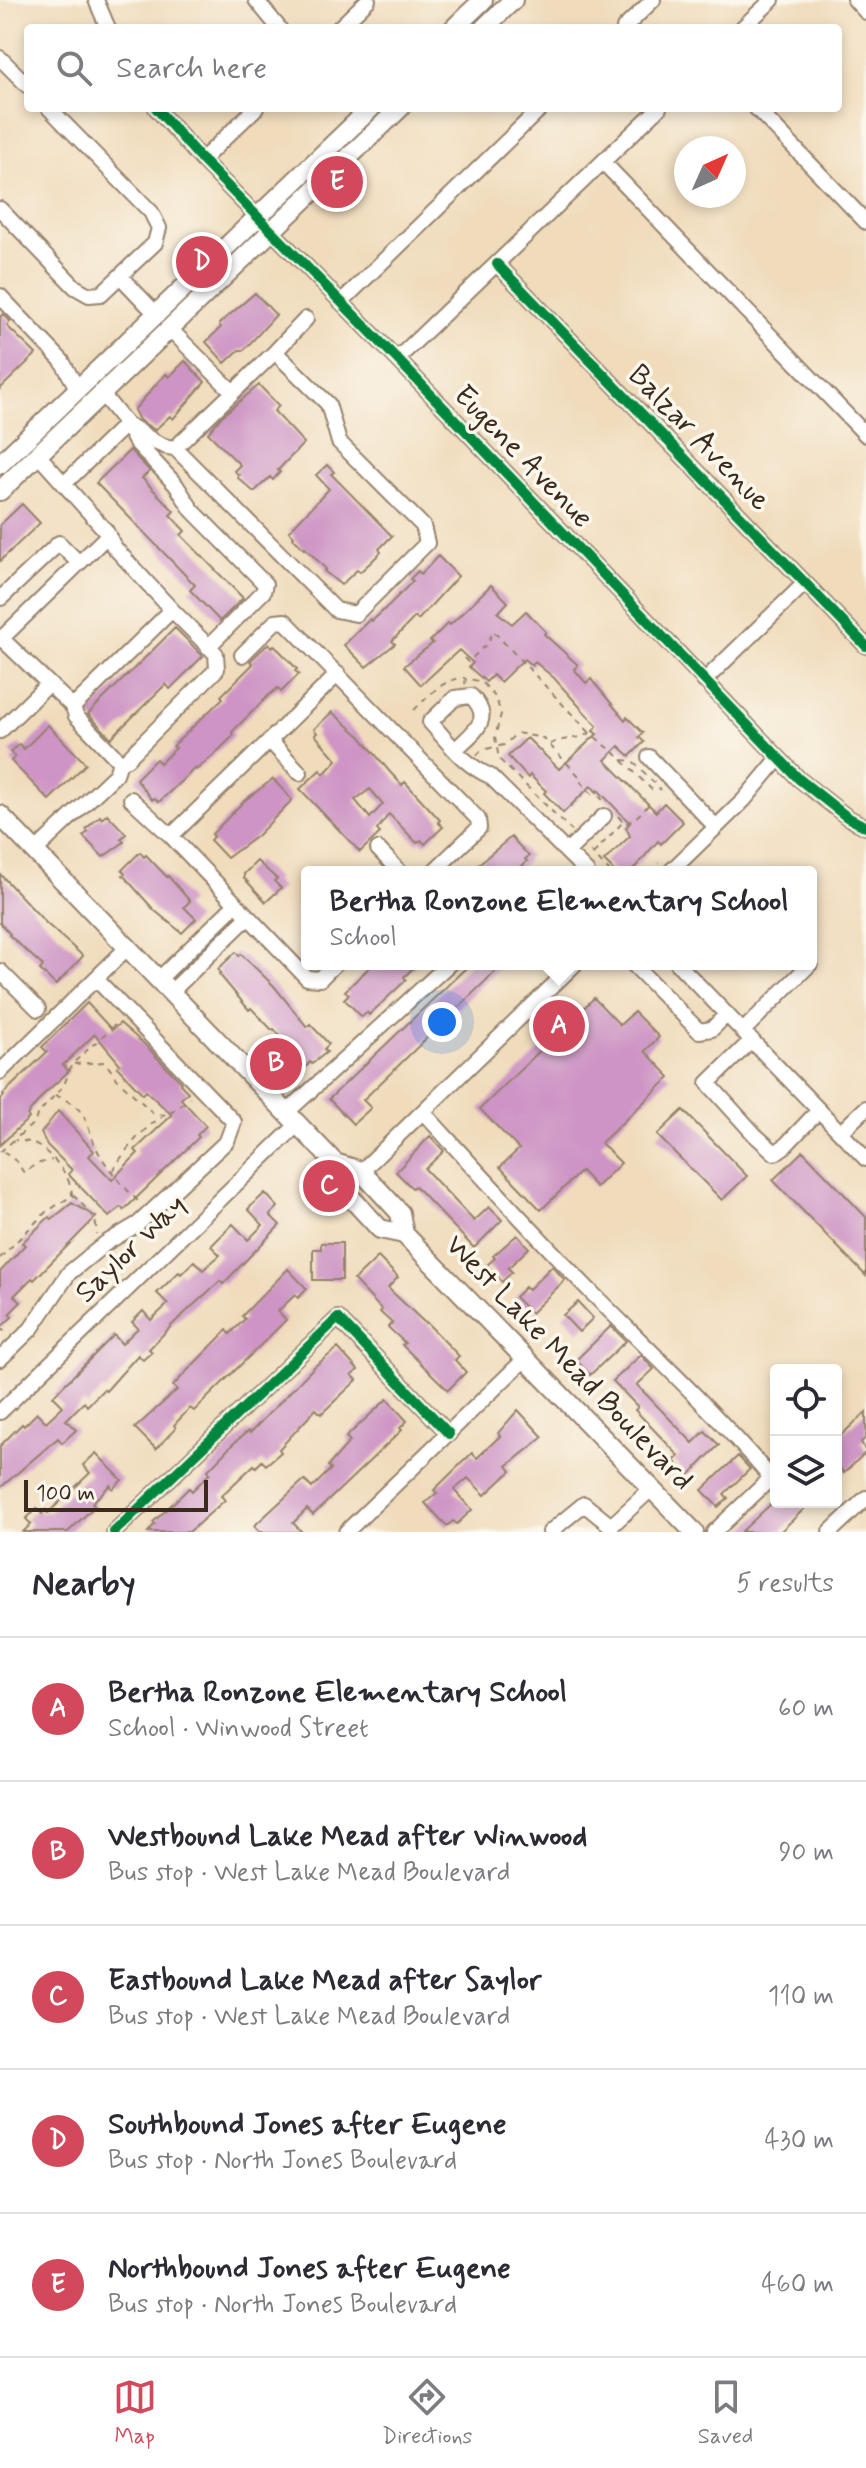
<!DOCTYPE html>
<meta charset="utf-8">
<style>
:root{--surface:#fff;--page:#f7f7f7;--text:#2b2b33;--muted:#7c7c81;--line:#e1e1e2;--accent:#d1495b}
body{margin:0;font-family:Mynerve,sans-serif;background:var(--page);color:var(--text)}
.controls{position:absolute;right:24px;bottom:24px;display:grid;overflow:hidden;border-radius:8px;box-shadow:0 4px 12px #0003}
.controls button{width:72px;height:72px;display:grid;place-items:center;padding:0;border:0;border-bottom:2px solid var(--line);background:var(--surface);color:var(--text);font:40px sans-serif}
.compass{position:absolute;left:674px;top:136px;width:72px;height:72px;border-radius:50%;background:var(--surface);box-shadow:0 4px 12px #0003;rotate:45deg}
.scale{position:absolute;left:24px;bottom:20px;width:184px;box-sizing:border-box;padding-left:8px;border:4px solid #3b2a1e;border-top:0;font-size:22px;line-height:28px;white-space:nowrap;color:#3b2a1e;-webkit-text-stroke:6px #fbf7ec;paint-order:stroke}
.you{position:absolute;left:442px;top:1022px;width:28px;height:28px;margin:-20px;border:6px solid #fff;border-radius:50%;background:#1a73e8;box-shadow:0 0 0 12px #1a73e833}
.badge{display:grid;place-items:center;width:52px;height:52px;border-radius:50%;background:var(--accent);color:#fff;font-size:26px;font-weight:700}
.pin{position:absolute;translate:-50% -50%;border:4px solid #fff;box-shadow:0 2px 8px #0006}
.popup{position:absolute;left:301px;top:866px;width:516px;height:104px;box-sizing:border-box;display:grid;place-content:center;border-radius:8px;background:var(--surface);filter:drop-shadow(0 2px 6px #0005);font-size:26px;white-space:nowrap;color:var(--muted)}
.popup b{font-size:30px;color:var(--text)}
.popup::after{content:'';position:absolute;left:50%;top:100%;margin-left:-16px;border:16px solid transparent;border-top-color:var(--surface)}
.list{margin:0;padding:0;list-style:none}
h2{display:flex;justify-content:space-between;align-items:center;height:104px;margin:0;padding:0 32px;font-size:34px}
h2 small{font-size:26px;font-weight:400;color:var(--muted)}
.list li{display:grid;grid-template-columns:52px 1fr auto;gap:24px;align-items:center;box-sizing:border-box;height:144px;padding:0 32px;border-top:2px solid var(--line)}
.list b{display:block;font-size:30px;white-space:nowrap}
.list p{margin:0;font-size:26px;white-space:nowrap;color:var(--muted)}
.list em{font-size:26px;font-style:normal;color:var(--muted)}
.icon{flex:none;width:44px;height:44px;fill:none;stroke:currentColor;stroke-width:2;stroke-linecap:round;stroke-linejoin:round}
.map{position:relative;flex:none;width:866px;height:1532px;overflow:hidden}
.search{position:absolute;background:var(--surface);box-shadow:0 4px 12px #0003;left:24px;right:24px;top:24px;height:88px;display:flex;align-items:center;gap:20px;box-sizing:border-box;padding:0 28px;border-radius:8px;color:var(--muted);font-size:30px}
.sheet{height:824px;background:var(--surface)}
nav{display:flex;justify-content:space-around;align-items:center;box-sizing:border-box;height:112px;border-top:2px solid var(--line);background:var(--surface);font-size:22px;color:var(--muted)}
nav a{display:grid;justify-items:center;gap:4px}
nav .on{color:var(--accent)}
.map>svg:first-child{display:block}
.building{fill:#cd94c5;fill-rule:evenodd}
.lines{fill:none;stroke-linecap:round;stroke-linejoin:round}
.minor-casing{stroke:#96826c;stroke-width:18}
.major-casing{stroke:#96826c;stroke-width:22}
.path{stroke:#96826c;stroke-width:2;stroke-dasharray:6 6;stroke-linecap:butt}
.minor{stroke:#fff;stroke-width:14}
.major{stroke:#fff;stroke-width:18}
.cycleway-casing{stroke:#fbf7ec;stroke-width:15}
.cycleway{stroke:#00873e;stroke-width:10}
.labels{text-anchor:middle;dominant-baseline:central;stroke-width:7;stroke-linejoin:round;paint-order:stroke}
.street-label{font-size:30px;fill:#3b2a1e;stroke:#fbf7ec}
</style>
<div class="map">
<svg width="866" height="1532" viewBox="0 0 866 1532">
<rect width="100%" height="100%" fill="#fbf7ec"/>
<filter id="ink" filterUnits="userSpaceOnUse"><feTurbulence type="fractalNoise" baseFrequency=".0125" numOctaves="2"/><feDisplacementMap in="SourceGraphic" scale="16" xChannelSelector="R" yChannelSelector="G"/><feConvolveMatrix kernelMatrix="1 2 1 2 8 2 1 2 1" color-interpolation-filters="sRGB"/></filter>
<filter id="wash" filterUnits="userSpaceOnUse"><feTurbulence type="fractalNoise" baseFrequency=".006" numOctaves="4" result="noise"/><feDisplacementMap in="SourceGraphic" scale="32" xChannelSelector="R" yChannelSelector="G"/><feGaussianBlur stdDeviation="1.8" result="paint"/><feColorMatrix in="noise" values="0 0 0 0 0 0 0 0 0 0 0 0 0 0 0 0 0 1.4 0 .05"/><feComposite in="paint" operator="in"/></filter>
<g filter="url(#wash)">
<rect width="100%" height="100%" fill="#f0dbbb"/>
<g id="blocks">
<path class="building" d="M255,293L276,315L244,350H239L225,363L206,342L221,327L219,324Z
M3,314L10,321L7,326L36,354L0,389V317Z
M185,361L205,382L173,419L170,416L155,430L139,420L134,410L159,381L166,374L169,377Z
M259,385L279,406L274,411L304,443L278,470L280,472L273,480L270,477L254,492L237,477L239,475L234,471L240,465L208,433L222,416Z
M130,450L150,471L142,478L174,511L170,515L185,531L181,535L243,598L220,621L190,590L195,585L96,483Z
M327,465L334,472L331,474L392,536L379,549L381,552L371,562L360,572L357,570L341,585L324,571L326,569L305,548L304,549L293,538L294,536L289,531L329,489L316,475Z
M22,504L40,523L0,561V525Z
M438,556L458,576L418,620L415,617L392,641L395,644L366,667L344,645L370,619L372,621L390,604L413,581L410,579L418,571L421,574Z
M491,585L508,602L498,613L512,624L526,611L546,632L544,634L578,665L574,669L586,683L591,679L625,720L627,717L643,733L639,737L644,742L630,756L619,746L605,760L656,812L664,803L683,822L661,844L658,841L631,872H615L604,861L630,836L626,827L630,823L598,790L597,792L591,786L563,813L544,793L546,791L530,775L528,778L508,756L527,738L559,769L597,734L593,731L597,726L554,678L535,662L532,666L524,659L500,682L493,675L486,682L469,667L473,663L459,650L421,685L404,666L433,643L430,641L448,623L450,625Z
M175,628L203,656L170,689L166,684L111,738L88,714Z
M269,643L272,647L274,645L297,669L295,671L299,674L281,692L278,688L268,696L232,732L234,735L215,754L196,770L195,768L159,802L154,798L152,800L136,779L156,759L160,763L176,748L173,746L223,698L221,696L253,664L250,661Z
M332,712L360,736L389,771L402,785L405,782L440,820L438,822L443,827L425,844L421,840L417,843L389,814L377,830L380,833L360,852L300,789L320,770L324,774L337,760L315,735L317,733L314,729ZM370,789L383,804L370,818L355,800Z
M48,725L86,764L49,800L11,761L15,757L10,752L19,744L24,749Z
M273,779L292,800L257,836L227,858L210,840L214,836L212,834L244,801Z
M107,814L126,834L121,839L124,842L103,857L83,836L88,832L86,829L100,816L102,819Z
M511,837L529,856L525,859L527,861L516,872H469Z
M140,852L144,857L146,855L167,877L168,876L190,901L184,907L196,919L182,933L154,910L123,875L125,874L122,870Z
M257,861L277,879L274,881L281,888L266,902L244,878V874Z
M0,874L46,923L83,956L56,985L40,970L43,966L9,935L10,934L0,923Z
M236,952L239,956L241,954L274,986L307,1027L310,1024L329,1044L324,1049L327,1052L312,1064L310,1062L306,1067L286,1047L288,1045L274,1029L272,1030L251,1008L249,1010L219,974L221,973L218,969Z
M373,964H417L404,977L406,980L369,1015L367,1012L362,1017L344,999L349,994L345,991Z
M470,964H503L363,1100L371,1108L353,1124L329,1099Z
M594,998L620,1025L634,1012L659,1037L645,1051L670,1077L601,1143L621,1163L596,1187L581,1171L541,1210L500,1167L519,1149L480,1109Z
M87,1003L112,1030L120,1023L144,1044L181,1082L180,1084L188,1092L181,1099L206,1126L197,1135L199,1137L124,1210L121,1207L109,1217L68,1174L72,1170L47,1145L41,1133L58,1111L94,1151L89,1156L112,1180L138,1153L135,1150L172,1115L146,1091L143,1094L117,1067L120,1064L95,1034L63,1065L69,1071L44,1094L27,1115L29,1118L0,1145V1100L4,1096L3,1094L47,1052L42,1047Z
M683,1110L747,1176L722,1200L657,1135Z
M430,1136L444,1151L425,1169L474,1221L489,1207L502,1220L474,1248L415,1186L412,1188L396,1172Z
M803,1151L866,1217V1276L773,1180Z
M265,1193L278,1207L270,1215L280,1225L223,1284L220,1281L175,1322L149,1349L152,1352L143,1360L138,1355L106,1391L104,1389L87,1406L84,1402L66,1420L76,1430L62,1443L58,1438L0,1488V1446L22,1424L24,1426L37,1413L46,1422L63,1406L53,1396L114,1335L122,1344L138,1328L132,1322L143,1311L151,1320L168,1304L157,1293L179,1272L181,1274L194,1261L203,1270L220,1255L211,1246L233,1224L248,1240L263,1225L248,1209Z
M72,1203L96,1217L34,1280L32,1278L14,1296L21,1302L9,1314L12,1317L0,1328V1272L25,1245L22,1243L49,1217L52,1219Z
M517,1235L529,1248L508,1268L512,1272L502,1282L487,1265L495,1258L493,1256Z
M321,1243H342V1280H313V1249H321Z
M378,1257L398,1277L388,1288L425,1323L426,1322L459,1356L455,1360L466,1372L448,1390L402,1345L405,1343L388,1327L392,1323L380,1312L382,1310L354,1280Z
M552,1266L565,1280L531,1313L515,1297L525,1287L528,1290Z
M288,1269L307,1289L298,1298L295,1295L278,1311L286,1320L194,1411L190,1408L174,1425L176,1428L156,1449L135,1428L177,1390L173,1386L186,1372L227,1330L230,1334L245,1319L242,1316Z
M578,1302L593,1318L579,1332L563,1315Z
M611,1326L626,1341L590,1375L576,1360Z
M338,1348L358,1370L352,1375L357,1380L321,1414L316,1409L279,1449L281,1452L266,1465L262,1461L256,1467L254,1465L221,1496L225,1500L189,1532H148L155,1524L153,1522L167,1509L189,1488L192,1491L210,1473L208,1470L234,1443L248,1431L250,1433L315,1366Z
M641,1355L654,1369L637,1385L693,1443L705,1431L719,1445L688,1476L674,1461L679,1456L635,1410L638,1407L613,1381Z
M387,1399L407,1421L400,1428L402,1430L313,1515L307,1509L293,1523L302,1532H260L254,1526L304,1480L312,1488L331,1469L328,1466L350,1441L346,1437Z
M518,1410L543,1437L507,1466L511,1471L485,1495L468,1478L454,1490L472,1510L457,1524L453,1521L447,1526L425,1503L437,1493L434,1490L472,1453L477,1458L500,1436L498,1433Z
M866,1412V1438L861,1442L866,1452L844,1473L836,1464V1440Z
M96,1453L122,1480L113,1489L110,1485L92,1503L95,1506L68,1532H23L31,1524L26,1519L37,1508L42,1514L45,1510L48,1513L90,1473L83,1465Z
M738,1456L750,1469L724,1494L728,1498L718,1507L702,1490Z
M773,1502H798L804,1509L780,1532H741Z"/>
</g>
</g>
<g filter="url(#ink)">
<use href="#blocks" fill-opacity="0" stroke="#96826c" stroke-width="2"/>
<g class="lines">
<defs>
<path id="minor" d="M96,0L108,28
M256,0L279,28
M855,0L866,12
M339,28L368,0
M624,28L653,0
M742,28L772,0
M0,58L28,86
M156,108L202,160L397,359L799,779L847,817L866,827
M756,108L866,222
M202,160L256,108
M603,162L866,435
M0,209L75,287L89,295L101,294L155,243L159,228L151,212L49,108
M497,264L866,646
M121,277L157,315
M0,296L62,361L78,390
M341,302L541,108
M170,329L233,392
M275,352L306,319
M397,359L659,108
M126,424C144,432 155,447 175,448L336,610L356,614L427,543L423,526L339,442L328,404L275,352L175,448
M126,424L135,441L176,485L192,510L265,584L263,592L208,647
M64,484L126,424L103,395
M1,598L59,543L79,563
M0,637L73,707L172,610L114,547L106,531L38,455
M0,640L108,535
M242,655L275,622L285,621L478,819L479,828L433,872
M704,681L805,583
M73,707L76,716L120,762L127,759L217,669L216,654L172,610
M0,731L48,684
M270,741L300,773
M455,750C473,732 495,720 471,696L455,698L430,722C449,743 464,765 490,776L587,872
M649,757L716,827
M131,799L171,836L307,978L320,979L335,964
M171,836L338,674
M378,849L400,872
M36,850L116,774L120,762
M567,852L604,816
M670,872L744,800L779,758
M633,964L699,1031L712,1029L727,1014
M678,964L866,1159
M0,971L38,1009
M160,978L236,904
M172,991L248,917
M743,1031L810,964
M752,1040L708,1083L755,1135L775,1153L785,1146L819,1110
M0,1072L129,946
M287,1112L449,964
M423,1112C479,1173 535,1235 593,1294C654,1355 716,1413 771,1478L714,1532
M841,1132L866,1108
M343,1189L575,964
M0,1359L31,1329L69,1273L106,1243L138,1224L227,1141L234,1122L96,979
M0,1412L298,1124
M114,1532L338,1318L449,1434
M346,1532L526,1358
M550,1532L584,1504L611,1526L651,1489
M830,1532L866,1498"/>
<path id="major" d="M454,28L483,0
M484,28L513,0
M0,464L371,108
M0,491L400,108
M0,815L335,1163L361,1171L400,1213L404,1234L694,1532
M335,1163L343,1189L380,1229L404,1234"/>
</defs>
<use href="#minor" class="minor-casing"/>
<use href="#major" class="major-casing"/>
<path class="path" d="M464,658L468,662L488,643L493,631L590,733
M465,684L466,678L482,682L496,698L501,714L495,737L499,759L572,831
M414,710C429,696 443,678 465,678
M550,744C563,738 576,740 590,733L615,753L656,794
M477,755L482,750L504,745L517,733L543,738L580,777L581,782L594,796H599L606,803
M622,760L633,761L661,790
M618,816L625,824C636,819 642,812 650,803
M590,851L610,872
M593,854L622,823
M650,872L659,863
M74,1064L105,1062L118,1080L154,1114L168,1115L190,1098
M55,1095C93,1111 82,1122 99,1153C110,1172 124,1187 140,1203
M0,1152L35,1122L37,1115L64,1085L72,1064L118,1022
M3,1152L16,1161L24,1173L36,1164L52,1160
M113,1171C124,1151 142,1129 162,1117
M73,1195L95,1218L97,1235
M0,1258L46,1212L72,1196C72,1177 52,1153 34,1144C29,1141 21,1141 15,1140
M0,1327L7,1335"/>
<use href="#minor" class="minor"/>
<use href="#major" class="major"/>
<defs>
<path id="cycleway" d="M156,108L202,160L397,359L799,779L847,817L866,827
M497,264L866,646
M114,1532L338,1318L449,1434"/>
</defs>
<use href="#cycleway" class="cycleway-casing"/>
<use href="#cycleway" class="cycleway"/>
</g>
</g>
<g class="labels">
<g class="street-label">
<text transform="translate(699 438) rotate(46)">Balzar Avenue</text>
<text transform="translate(523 457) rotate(46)">Eugene Avenue</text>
<text transform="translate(131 1249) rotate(-44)">Saylor Way</text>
<text transform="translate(569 1363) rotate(46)">West Lake Mead Boulevard</text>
</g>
</g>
</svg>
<div class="controls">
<button><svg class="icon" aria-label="locate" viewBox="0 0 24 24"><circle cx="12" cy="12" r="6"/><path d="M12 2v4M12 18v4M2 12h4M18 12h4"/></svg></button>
<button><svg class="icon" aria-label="layers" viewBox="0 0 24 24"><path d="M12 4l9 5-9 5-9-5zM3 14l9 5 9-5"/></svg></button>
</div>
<svg class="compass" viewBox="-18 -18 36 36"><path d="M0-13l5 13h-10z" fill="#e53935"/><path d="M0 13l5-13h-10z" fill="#7c7c81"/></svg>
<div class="scale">100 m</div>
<div class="you"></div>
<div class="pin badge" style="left:559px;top:1026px">A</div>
<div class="popup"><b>Bertha Ronzone Elementary School</b>School</div>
<div class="pin badge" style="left:276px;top:1064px">B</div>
<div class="pin badge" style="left:329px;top:1186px">C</div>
<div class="pin badge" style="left:202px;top:262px">D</div>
<div class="pin badge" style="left:337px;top:182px">E</div>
<div class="search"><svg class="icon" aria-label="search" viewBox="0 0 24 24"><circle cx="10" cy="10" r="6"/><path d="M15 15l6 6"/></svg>Search here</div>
</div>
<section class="sheet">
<h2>Nearby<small>5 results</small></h2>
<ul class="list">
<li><span class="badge">A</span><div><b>Bertha Ronzone Elementary School</b><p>School · Winwood Street</p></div><em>60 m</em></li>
<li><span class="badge">B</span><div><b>Westbound Lake Mead after Winwood</b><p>Bus stop · West Lake Mead Boulevard</p></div><em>90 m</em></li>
<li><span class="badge">C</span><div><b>Eastbound Lake Mead after Saylor</b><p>Bus stop · West Lake Mead Boulevard</p></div><em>110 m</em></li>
<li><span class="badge">D</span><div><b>Southbound Jones after Eugene</b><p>Bus stop · North Jones Boulevard</p></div><em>430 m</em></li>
<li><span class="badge">E</span><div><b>Northbound Jones after Eugene</b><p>Bus stop · North Jones Boulevard</p></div><em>460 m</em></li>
</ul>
</section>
<nav>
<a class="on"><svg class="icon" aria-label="map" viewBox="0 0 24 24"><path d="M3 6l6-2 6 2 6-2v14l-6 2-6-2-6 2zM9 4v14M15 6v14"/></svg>Map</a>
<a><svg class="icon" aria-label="directions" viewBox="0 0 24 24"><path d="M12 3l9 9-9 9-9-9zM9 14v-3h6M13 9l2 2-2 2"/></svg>Directions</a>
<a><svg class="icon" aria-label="saved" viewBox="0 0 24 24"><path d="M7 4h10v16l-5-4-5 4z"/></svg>Saved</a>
</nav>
